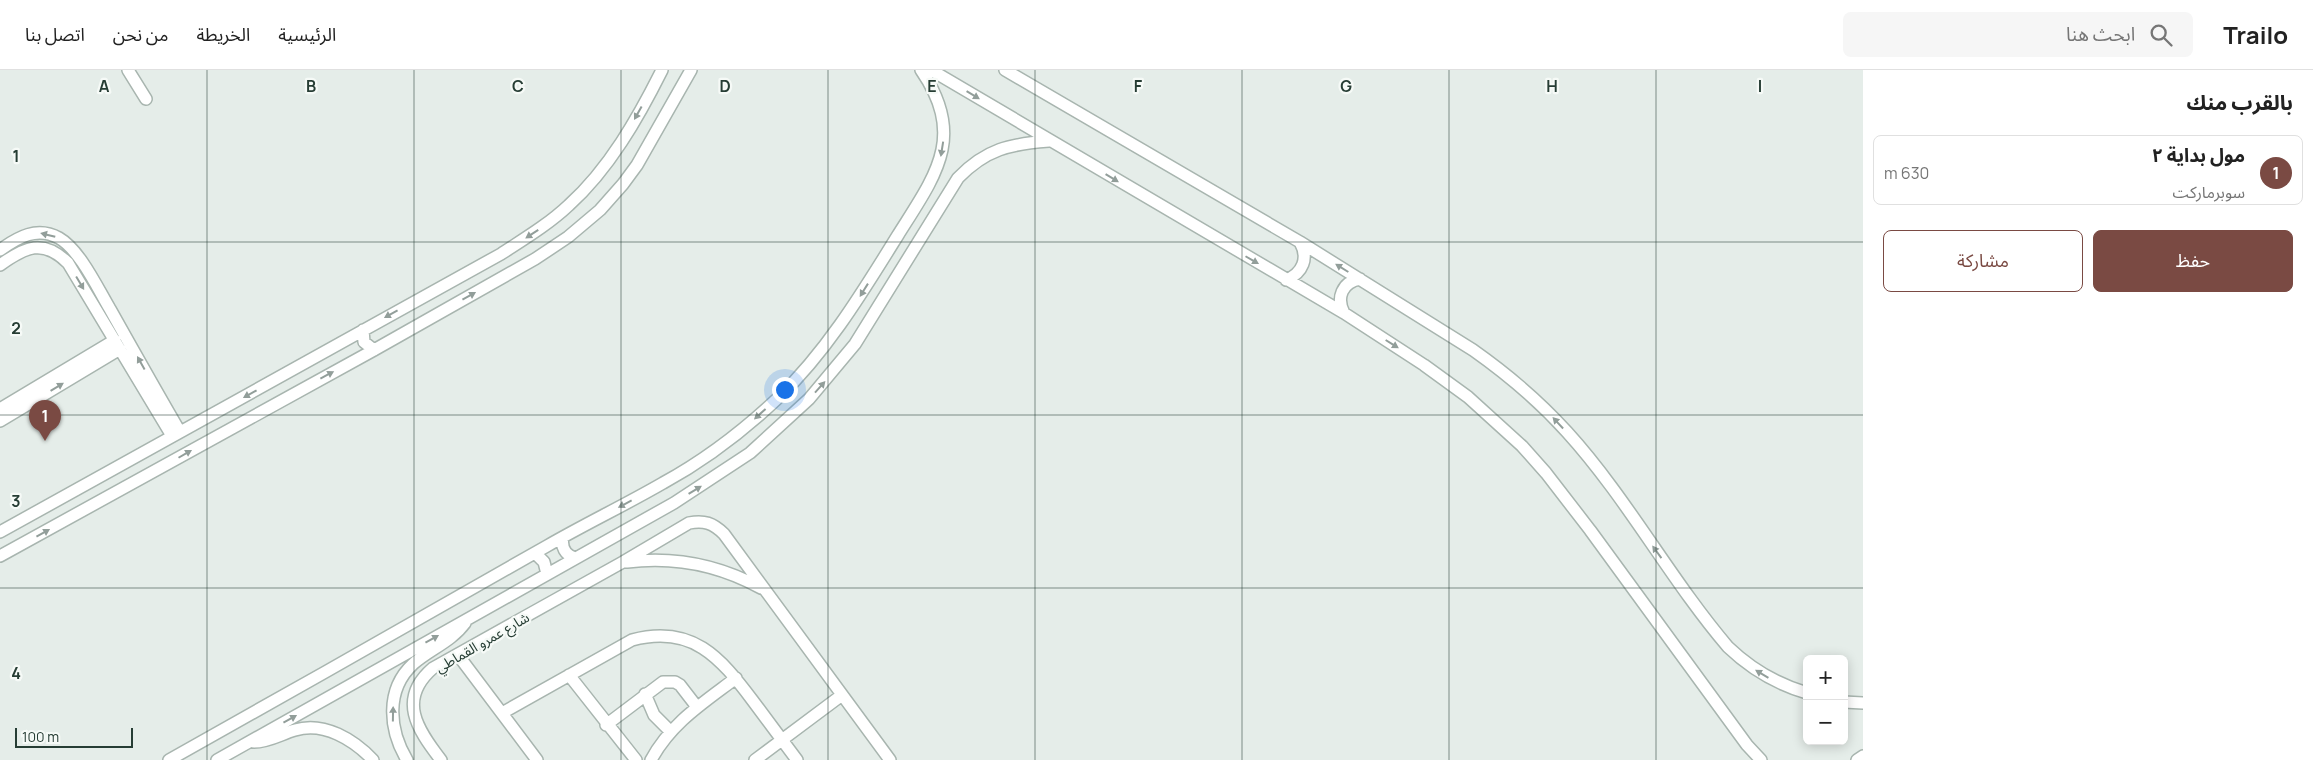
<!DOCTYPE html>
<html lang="ar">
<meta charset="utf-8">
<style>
:root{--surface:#fff;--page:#f6f6f6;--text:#222;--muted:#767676;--line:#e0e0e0;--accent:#7a4a43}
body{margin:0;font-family:Manrope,"Noto Sans Arabic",sans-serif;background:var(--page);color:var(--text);direction:rtl}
.controls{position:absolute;right:15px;bottom:15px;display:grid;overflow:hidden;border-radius:8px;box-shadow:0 2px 12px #0003}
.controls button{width:45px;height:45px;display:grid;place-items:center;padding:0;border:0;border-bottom:1px solid var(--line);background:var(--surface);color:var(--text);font:25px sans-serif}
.scale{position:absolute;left:15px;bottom:12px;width:118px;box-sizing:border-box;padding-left:5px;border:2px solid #263d34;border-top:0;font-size:14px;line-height:18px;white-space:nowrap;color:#263d34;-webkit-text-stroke:4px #f6faf7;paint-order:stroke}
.you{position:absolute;left:784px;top:319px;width:18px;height:18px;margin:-12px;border:4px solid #fff;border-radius:50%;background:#1a73e8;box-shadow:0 0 0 8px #1a73e833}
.badge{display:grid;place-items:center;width:32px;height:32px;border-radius:50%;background:var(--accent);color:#fff;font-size:16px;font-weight:700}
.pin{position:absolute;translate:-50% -41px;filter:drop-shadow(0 1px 2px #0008)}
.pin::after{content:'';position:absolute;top:26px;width:18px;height:15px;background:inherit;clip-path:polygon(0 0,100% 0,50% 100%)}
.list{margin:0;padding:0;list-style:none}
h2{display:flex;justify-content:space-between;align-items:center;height:65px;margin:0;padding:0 20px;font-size:21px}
h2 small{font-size:16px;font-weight:400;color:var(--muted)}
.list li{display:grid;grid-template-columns:32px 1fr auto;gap:15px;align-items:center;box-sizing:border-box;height:70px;margin:0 10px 10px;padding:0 10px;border:1px solid var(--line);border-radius:8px}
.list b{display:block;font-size:19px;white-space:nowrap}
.list p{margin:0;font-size:16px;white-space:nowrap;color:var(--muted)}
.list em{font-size:16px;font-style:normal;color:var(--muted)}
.actions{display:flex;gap:10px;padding:15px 20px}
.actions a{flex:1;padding:11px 0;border:1px solid var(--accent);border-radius:8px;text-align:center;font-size:18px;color:var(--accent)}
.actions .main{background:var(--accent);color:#fff}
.icon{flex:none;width:28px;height:28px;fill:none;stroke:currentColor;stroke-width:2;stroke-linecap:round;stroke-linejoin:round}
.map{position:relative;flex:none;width:1863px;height:690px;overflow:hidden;direction:ltr}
header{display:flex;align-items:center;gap:30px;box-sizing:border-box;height:70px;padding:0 25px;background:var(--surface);border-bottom:1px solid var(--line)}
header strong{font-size:24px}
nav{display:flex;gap:28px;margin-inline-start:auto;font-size:18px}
.search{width:350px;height:45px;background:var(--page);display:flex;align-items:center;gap:12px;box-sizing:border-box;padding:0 18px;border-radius:8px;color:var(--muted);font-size:19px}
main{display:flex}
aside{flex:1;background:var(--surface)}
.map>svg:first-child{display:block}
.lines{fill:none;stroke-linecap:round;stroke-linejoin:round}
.minor-casing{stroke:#a8b5af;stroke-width:14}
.minor{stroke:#fff;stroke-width:11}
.oneway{fill:#929e9a}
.grid{fill:none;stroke:#263d34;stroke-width:1;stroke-opacity:0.55}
.labels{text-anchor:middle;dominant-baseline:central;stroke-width:4.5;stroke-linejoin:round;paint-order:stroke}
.street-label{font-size:14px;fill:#263d34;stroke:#f6faf7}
.grid-label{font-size:16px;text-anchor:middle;font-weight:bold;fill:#263d34;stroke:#f6faf7;stroke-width:4.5;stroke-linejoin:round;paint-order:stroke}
</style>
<header>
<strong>Trailo</strong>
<div class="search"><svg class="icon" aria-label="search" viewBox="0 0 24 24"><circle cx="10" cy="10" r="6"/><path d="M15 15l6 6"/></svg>ابحث هنا</div>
<nav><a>الرئيسية</a><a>الخريطة</a><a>من نحن</a><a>اتصل بنا</a></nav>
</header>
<main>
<aside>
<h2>بالقرب منك<small></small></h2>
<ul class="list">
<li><span class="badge">1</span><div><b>مول بداية ۲</b><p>سوبرماركت</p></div><em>630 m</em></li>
</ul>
<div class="actions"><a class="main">حفظ</a><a>مشاركة</a></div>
</aside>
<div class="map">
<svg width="1863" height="690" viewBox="0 0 1863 690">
<rect width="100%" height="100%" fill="#e5ede9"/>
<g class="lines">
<defs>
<path id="minor" d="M128,0L146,29
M931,0L1344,243L1424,295L1468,327L1522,376L1546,403L1590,460L1747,675L1761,690
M1005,0L1300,172L1473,280C1507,304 1539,331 1567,362C1627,428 1670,509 1728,577C1751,599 1776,614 1807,623
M0,180C18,167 37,156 59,168C80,180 98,219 110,239C133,280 156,321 180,362
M0,195C25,177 43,168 68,193L172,366
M1286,210C1303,203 1309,188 1300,172
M1344,243C1336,228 1342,212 1360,209
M363,260L364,272L374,280
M0,339L115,270
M0,351L120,279
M0,462L501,184C524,169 549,154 569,135C609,99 638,48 662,0
M563,467C561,477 565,485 575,488
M535,483L544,492L547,504
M0,486L374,280L535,189L568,167L600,140L623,114L637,95L691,0
M627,492C675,486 719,495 761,518
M458,585L537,690
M569,605L636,690
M645,624L654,645L670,661
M1844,632L1863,633
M502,643L632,570C692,554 720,587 753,631C768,651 782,670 797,690
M606,655L663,612H675L680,615L697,637
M254,672C269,672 281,664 295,660C324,651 354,670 373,690
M169,690C295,619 422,548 547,476C585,454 625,435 663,413C705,390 743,361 778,328C827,281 862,223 898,165C935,106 967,67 921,0
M217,690L674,433L750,383L809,329L855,274L958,108C986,79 1010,74 1049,71
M407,690C389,660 385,620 413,594C430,579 451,572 465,553
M441,690C417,659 397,629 433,598L623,492L689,453C704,450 713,453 724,464L890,690
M651,690C671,653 703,633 736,608
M755,690L842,625
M1857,690L1863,686"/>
</defs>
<use href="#minor" class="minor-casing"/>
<use href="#minor" class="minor"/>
</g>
<defs><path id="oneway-solid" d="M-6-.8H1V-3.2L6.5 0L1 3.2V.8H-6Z" transform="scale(1.25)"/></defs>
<g class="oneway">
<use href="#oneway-solid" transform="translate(973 25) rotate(31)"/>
<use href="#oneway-solid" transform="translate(638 43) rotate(119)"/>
<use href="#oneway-solid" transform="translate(942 79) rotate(99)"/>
<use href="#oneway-solid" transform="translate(1112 108) rotate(31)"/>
<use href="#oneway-solid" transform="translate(532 164) rotate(147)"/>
<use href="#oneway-solid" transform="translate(48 165) rotate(-166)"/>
<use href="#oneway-solid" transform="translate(1252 190) rotate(30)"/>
<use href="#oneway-solid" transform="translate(1342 198) rotate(-148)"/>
<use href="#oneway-solid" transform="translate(80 213) rotate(59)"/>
<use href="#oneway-solid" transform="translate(864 220) rotate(122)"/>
<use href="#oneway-solid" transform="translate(469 226) rotate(-29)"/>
<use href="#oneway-solid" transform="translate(391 244) rotate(151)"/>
<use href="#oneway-solid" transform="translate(1392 274) rotate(32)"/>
<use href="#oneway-solid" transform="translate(141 293) rotate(-119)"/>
<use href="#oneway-solid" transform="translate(327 305) rotate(-28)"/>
<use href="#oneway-solid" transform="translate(57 317) rotate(-31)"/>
<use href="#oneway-solid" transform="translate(820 317) rotate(-48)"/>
<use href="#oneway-solid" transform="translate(250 324) rotate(151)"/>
<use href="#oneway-solid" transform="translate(760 344) rotate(138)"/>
<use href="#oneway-solid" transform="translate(1558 353) rotate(-133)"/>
<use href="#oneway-solid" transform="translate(185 384) rotate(-30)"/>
<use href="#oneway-solid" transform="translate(695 420) rotate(-31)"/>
<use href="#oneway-solid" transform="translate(625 434) rotate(152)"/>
<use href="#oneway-solid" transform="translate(43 463) rotate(-29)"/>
<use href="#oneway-solid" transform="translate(1657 482) rotate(-126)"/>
<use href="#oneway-solid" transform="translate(432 569) rotate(-29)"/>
<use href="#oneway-solid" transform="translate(1762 604) rotate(-149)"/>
<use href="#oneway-solid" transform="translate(393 644) rotate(-89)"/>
<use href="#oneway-solid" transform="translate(290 649) rotate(-29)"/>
</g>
<path class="grid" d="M207,0V690M414,0V690M621,0V690M828,0V690M1035,0V690M1242,0V690M1449,0V690M1656,0V690M0,172H1863M0,345H1863M0,518H1863"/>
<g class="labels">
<g class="street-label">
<text transform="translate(482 572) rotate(-30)">شارع عمرو القماطي</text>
</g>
</g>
<g class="grid-label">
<text x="104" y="22">A</text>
<text x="311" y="22">B</text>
<text x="518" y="22">C</text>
<text x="725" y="22">D</text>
<text x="932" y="22">E</text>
<text x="1138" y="22">F</text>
<text x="1346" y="22">G</text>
<text x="1552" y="22">H</text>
<text x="1760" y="22">I</text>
<text x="16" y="92">1</text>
<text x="16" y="264">2</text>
<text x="16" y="437">3</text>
<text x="16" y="609">4</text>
</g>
</svg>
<div class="controls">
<button>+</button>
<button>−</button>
</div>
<div class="scale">100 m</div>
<div class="you"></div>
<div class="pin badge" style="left:45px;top:371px">1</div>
</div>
</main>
